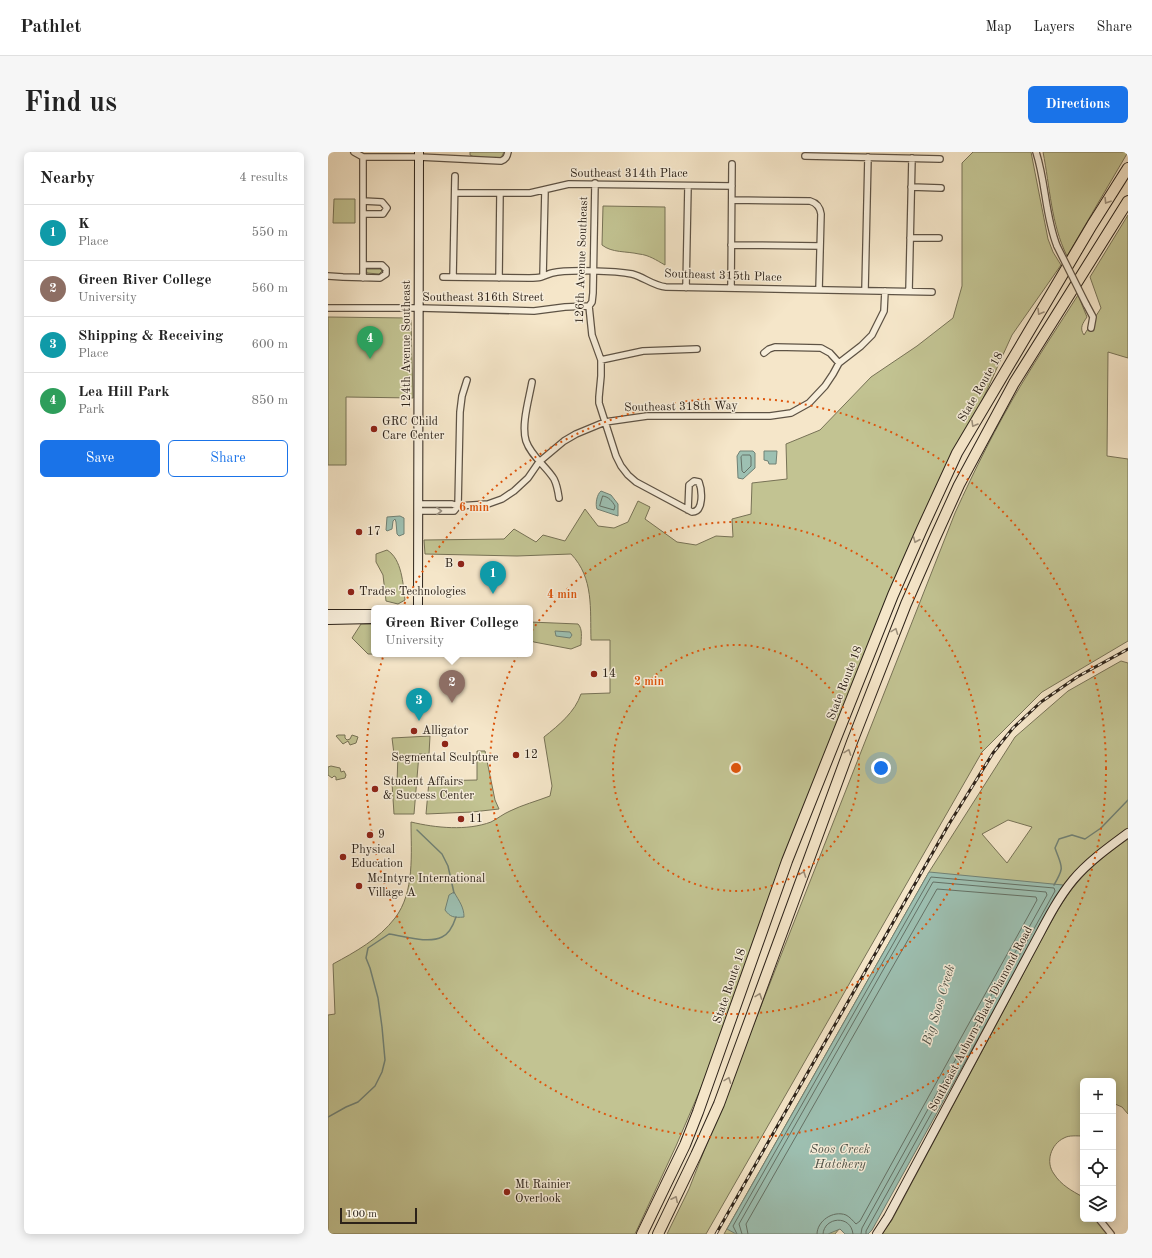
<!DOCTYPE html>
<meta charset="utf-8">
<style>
:root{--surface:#fff;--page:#f6f6f6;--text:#222;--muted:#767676;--line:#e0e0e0;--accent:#1a73e8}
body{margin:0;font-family:"Old Standard TT",serif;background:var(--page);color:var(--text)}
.controls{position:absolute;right:12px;bottom:12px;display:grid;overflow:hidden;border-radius:6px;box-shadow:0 2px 10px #0003}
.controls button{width:36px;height:36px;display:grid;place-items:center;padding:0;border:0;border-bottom:1px solid var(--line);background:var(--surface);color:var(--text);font:20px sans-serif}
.scale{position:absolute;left:12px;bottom:10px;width:77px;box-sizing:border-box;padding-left:4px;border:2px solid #2c2219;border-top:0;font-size:11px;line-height:14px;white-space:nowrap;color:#2c2219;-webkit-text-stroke:3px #f8efdc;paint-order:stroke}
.you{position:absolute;left:553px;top:616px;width:14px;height:14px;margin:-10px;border:3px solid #fff;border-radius:50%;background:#1a73e8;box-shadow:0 0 0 6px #1a73e833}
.badge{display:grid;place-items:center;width:26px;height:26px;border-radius:50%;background:var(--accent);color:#fff;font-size:13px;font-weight:700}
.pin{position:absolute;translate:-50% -33px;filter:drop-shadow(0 1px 2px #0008)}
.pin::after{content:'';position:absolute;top:21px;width:14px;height:12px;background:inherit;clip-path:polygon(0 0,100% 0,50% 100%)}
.popup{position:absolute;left:43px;top:453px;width:162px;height:52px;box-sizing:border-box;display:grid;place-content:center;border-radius:6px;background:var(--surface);filter:drop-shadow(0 1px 3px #0005);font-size:13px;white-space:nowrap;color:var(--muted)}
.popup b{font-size:15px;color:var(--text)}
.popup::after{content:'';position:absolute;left:50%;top:100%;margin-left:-8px;border:8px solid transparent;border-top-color:var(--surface)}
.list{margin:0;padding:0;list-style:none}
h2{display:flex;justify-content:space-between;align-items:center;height:52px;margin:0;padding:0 16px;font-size:17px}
h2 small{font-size:13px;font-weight:400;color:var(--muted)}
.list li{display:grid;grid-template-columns:26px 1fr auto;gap:12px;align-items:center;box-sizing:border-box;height:56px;padding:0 16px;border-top:1px solid var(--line)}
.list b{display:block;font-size:15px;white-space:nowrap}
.list p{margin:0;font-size:13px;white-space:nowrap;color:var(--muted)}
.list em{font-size:13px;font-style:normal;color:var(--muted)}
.actions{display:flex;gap:8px;padding:12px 16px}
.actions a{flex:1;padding:9px 0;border:1px solid var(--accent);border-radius:6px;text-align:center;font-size:14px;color:var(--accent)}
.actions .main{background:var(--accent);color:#fff}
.icon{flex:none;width:22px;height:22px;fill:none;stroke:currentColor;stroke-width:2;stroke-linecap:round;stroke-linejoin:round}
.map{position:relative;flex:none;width:800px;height:1082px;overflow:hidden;border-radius:6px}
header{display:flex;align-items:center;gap:24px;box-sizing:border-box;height:56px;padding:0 20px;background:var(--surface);border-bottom:1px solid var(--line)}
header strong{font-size:19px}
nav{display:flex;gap:22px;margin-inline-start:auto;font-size:14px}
.intro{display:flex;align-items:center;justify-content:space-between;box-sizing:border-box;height:96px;padding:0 24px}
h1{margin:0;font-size:28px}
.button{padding:10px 18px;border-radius:6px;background:var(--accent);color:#fff;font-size:14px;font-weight:700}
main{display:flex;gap:24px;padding:0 24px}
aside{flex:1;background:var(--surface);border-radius:6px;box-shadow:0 2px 10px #0003}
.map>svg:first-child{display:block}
.green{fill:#c2c392;stroke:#777256;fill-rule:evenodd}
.water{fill:#9dc0b2;stroke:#708175}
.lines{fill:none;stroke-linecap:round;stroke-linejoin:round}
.shore{stroke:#647166;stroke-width:1}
.stream{stroke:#708175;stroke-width:1.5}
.street-casing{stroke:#5e5345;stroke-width:8}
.secondary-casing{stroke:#2c2219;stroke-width:10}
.highway-casing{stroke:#2c2219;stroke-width:12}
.street{stroke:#f8efdc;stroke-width:5.5}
.secondary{stroke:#f8efdc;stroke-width:8}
.highway{stroke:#f5e6c9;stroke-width:10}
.rail-casing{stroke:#2c2219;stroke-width:3}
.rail{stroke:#f8efdc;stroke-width:1.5;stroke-dasharray:4.5;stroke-linecap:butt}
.street-bridge-casing{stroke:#5e5345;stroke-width:8;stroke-linecap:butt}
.street-bridge{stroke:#f8efdc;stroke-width:5.5}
.oneway{stroke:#9b8e7a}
.oneway2{stroke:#9c9384}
.ring{fill:none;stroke:#df560d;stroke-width:2;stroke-dasharray:2 4}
.poi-dot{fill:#8f2418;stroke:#f8efdc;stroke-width:1.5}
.labels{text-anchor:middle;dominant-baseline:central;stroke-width:3;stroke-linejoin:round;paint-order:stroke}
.street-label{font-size:12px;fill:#2c2219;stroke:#f8efdc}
.poi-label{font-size:12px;fill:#2c2219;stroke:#f8efdc;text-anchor:start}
.water-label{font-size:13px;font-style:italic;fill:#4e5147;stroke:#f8efdc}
.centre{fill:#df560d;stroke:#f8efdc;stroke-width:2}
.ring-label{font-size:12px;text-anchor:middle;font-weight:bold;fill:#df560d;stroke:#f8efdc;stroke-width:3;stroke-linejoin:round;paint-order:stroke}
</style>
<header>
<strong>Pathlet</strong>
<nav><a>Map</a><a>Layers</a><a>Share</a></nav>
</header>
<div class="intro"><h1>Find us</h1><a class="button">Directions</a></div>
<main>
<aside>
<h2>Nearby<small>4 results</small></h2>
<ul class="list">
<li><span class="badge" style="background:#0f9aa8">1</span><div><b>K</b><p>Place</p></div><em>550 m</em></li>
<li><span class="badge" style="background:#8d6e63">2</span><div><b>Green River College</b><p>University</p></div><em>560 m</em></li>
<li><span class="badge" style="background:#0f9aa8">3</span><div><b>Shipping &amp; Receiving</b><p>Place</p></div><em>600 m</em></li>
<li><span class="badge" style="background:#2e9e5b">4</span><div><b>Lea Hill Park</b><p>Park</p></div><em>850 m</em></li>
</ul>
<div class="actions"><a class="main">Save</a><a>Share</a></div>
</aside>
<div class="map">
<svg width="800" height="1082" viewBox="0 0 800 1082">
<rect width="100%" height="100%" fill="#f5e6c9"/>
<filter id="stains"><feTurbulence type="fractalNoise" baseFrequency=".005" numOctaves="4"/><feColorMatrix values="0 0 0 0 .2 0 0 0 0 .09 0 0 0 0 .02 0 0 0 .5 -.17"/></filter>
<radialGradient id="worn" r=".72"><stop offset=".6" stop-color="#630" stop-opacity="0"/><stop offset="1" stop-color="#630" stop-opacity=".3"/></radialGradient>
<path class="green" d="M142,0H176L173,6H148L142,3Z
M645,0H703L720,87L725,100L733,113L684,183L520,543L381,917L348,994L307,1082H0V863L7,862L5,812C27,800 51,787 67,766C87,740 83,701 83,670C108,676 139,679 163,670C169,667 175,662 182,659C194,653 209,649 222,644L224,634L216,585C231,573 247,560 253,542L282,541V488H263C262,457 266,426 243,402L189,404L97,402L96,388L176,387L186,377L208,390L215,383L237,389L257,357L270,374L286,376L300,370L310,349L322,355L317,367L349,390L368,393L388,384L405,385L404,367L423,362L424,331L459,327L458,292L492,278L543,225L589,194L625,166L634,134V11Z
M715,0H800L739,104C723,72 722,35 715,0Z
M6,47H27V71H5Z
M275,54L337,55V113C328,108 321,103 311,102C298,99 284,101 274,93Z
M800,63V206L780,200L779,304L800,307V489L714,540L654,600L378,1082H339L361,1037L627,361C647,317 668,275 693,233C711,203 731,173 750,143L759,165C755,171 751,176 756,183L773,156L762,125Z
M38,117H52L54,119L51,122L39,121Z
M0,165L81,166L83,168L85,246L18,245V313H0Z
M59,398C74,407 75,432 77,448L70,452L58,449L55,423L48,410V402Z
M202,470L250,472C255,477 253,486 253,493L243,497L206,490L202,488Z
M33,472H46V502L107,503L40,502L24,486Z
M793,509L800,511V677L753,715L528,1056L507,1082H396L601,720L687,585L740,539ZM680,668L704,675L679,711L654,682Z
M10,583H17V586L19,588L22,587L24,583L30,585L28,591L22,593L20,589L15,592L8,584Z
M102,584L101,602H91L86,662H66L64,631H69L70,602H66L64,586Z
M149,599H157L167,648L171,657L144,660L98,662L101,629L149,628Z
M3,614L12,616L13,620L16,619L18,623L17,626L8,628V625L6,624L4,626L0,623V615Z
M800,687V962L794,955L787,952L785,955V929H755V984C749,984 741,983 736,986C723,992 717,1010 726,1022C733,1033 744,1039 755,1045V1067H773L784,1082H554L564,1068L715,785C725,767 735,747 749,731C763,714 782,700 800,687Z"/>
<path class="water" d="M412,299H425L427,301V316L415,327L410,326L409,304Z
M436,299H449L448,312H441L440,309L436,308Z
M273,339L283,343L290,352V364L269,357C267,352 269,342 273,339Z
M72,364L76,366V382L71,384L69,382L68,370L67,367L65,369L64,377L59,379L58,378L59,365Z
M227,479L242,480L244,483L242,486L228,484Z
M601,720L735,733L544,1078L540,1082H517L512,1077L500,1082H408L399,1077Z
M126,740C131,749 136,755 136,765C126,766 122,765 117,758L121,743Z"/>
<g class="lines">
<path class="shore" d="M415,303H422L423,305V314L416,321L414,319L413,305Z
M275,344C281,345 284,349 287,354L286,358L272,354Z
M409,1082L405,1074L603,725L726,736L727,739L538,1079V1082
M414,1082L411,1072L605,730L718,740L719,743L534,1076L533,1082
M420,1082L418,1072L609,737L708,745L709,748L532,1069L528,1072C525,1069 522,1065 518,1063C505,1058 489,1069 489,1082
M495,1082C496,1065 523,1062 525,1082"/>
<path class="stream" d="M89,678L114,702L120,714L126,741
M726,733C737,714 734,716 727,696L731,687L744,683L757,687L773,676L800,648
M0,965L18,955L30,950L47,934L54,920L57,908L54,875L50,846L42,816L38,806L40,796L61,782C76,784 100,792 114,785C121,782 126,771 128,765"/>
<defs>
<path id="street" d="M26,0L35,5H91L173,9C178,7 179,5 180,0
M708,0C718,31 717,64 729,94
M477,4L612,7
M35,5V126
M267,31L265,141L264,150L261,154L264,183L273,208V224L271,245V251L288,304L293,314L300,323L308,330L364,360C376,360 374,338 371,330L366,329L361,333L360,358
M583,35L613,36
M127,41H202L241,32L404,34
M404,48L482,49C489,51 492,55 493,62L491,138
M35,49L54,50L59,56L55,62H35
M582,86H611
M403,93L492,94
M0,124L15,125L52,126L58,122V117L54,113H35
M215,124L217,38
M115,125L201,126C205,126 209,126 213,125C217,124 220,122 224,121C240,117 288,119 304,122C316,125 325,134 338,135L604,140
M125,125L127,24
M171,126L172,41
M358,136L360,34
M403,136L404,12
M537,138L540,5
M581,139L584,6
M758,152L765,165L763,176
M0,156H91L206,159L237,155L261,154
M436,201L441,197L447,195L493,196L502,201L511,211
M273,208L315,199L369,197
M204,230C201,247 193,273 198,289C203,304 218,314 226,327C229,333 230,339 231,346
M90,352H124L130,354L160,352L174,347L186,339L200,326L211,310L236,289L248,282L277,270L319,264H442L463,261L481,251L497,234L505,222L511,211L533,194L544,183L556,159L557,139
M130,354L132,260L134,244L139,228
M90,359H126L130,354
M771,1067L783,1082"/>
<path id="secondary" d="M90,456L91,0
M0,462H46
M0,468L46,467
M549,1082L560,1065L711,783C721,764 731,745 745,728C760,710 781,695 800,681"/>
<path id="highway" d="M314,1082L357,993L370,960L459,709L565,443L594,377L629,301L764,73L800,16
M330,1082L368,1003L391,952L524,590L578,452L606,388L631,333L686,231L800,49"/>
</defs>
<use href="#street" class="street-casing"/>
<use href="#secondary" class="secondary-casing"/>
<use href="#highway" class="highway-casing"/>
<use href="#street" class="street"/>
<use href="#secondary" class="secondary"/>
<use href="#highway" class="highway"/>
<defs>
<path id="rail" d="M388,1082L621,672L665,601L685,576L713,550L749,525L800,497"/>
</defs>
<use href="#rail" class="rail-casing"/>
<use href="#rail" class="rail"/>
<defs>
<path id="street-bridge" d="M729,94L758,152"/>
</defs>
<use href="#street-bridge" class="street-bridge-casing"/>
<use href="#street-bridge" class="street-bridge"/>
</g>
<defs><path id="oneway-chevron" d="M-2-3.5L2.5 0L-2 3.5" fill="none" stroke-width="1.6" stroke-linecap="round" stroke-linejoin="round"/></defs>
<g class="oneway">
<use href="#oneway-chevron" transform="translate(779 49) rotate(122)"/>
<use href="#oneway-chevron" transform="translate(712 160) rotate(121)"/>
<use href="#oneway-chevron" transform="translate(646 272) rotate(120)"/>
<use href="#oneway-chevron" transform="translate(588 388) rotate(113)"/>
<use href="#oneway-chevron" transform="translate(567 479) rotate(-69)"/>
<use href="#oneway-chevron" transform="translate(520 600) rotate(-70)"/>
<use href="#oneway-chevron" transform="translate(475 722) rotate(-70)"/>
<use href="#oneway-chevron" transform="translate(431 844) rotate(-70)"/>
<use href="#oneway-chevron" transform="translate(400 928) rotate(-69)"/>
<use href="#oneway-chevron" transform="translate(347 1047) rotate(-64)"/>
</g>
<use class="oneway2" href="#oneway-chevron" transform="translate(111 359)"/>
<g class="ring">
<circle cx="408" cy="616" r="123"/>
<circle cx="408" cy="616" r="246"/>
<circle cx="408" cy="616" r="370"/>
</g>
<g class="poi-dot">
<circle cx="46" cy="277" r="4"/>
<circle cx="31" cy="380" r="4"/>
<circle cx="133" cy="412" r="4"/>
<circle cx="23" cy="440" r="4"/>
<circle cx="266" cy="522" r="4"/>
<circle cx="86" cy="579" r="4"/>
<circle cx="117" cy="592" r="4"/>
<circle cx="188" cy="603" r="4"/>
<circle cx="47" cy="637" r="4"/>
<circle cx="133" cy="667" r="4"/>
<circle cx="42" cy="683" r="4"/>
<circle cx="15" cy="705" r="4"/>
<circle cx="31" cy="734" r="4"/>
<circle cx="179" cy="1040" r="4"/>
</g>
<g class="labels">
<g class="street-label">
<text x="301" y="22">Southeast 314th Place</text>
<text transform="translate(254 108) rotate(-88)">126th Avenue Southeast</text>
<text transform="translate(395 124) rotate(2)">Southeast 315th Place</text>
<text x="155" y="146">Southeast 316th Street</text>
<text transform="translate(79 192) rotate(-90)">124th Avenue Southeast</text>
<text transform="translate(653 235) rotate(-60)">State Route 18</text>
<text transform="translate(353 255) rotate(-1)">Southeast 318th Way</text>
<text transform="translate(517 531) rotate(-69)">State Route 18</text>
<text transform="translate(402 834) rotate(-71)">State Route 18</text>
<text transform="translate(653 867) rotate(-62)">Southeast Auburn-Black Diamond Road</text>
</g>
<g class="poi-label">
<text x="54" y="270">GRC Child<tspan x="54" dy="14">Care Center</tspan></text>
<text x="39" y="380">17</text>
<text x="125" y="412" text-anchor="end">B</text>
<text x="31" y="440">Trades Technologies</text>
<text x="274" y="522">14</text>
<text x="94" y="579">Alligator</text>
<text x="196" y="603">12</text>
<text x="117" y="606" text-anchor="middle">Segmental Sculpture</text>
<text x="55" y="630">Student Affairs<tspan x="55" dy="14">&amp; Success Center</tspan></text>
<text x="141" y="667">11</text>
<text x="50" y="683">9</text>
<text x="23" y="698">Physical<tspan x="23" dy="14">Education</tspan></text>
<text x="39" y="727">McIntyre International<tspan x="39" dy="14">Village A</tspan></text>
<text x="187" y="1033">Mt Rainier<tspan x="187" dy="14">Overlook</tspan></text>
</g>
<g class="water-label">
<text transform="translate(611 853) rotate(-73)">Big Soos Creek</text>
<text x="512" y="997">Soos Creek<tspan x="512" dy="15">Hatchery</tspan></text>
</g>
</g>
<circle cx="408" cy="616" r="6" class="centre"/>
<g class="ring-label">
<text x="146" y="359">6 min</text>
<text x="234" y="446">4 min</text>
<text x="321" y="533">2 min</text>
</g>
<rect width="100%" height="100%" filter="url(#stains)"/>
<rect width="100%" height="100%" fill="url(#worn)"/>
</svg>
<div class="controls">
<button>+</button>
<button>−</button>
<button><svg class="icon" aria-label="locate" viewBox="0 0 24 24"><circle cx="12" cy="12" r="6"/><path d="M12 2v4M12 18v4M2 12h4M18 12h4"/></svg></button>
<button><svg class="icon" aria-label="layers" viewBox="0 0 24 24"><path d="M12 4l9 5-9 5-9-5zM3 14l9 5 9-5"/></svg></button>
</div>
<div class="scale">100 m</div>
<div class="you"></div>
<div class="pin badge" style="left:165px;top:442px;background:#0f9aa8">1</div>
<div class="pin badge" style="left:124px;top:551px;background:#8d6e63">2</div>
<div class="popup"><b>Green River College</b>University</div>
<div class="pin badge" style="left:91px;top:569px;background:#0f9aa8">3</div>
<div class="pin badge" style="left:42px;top:207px;background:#2e9e5b">4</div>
</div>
</main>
